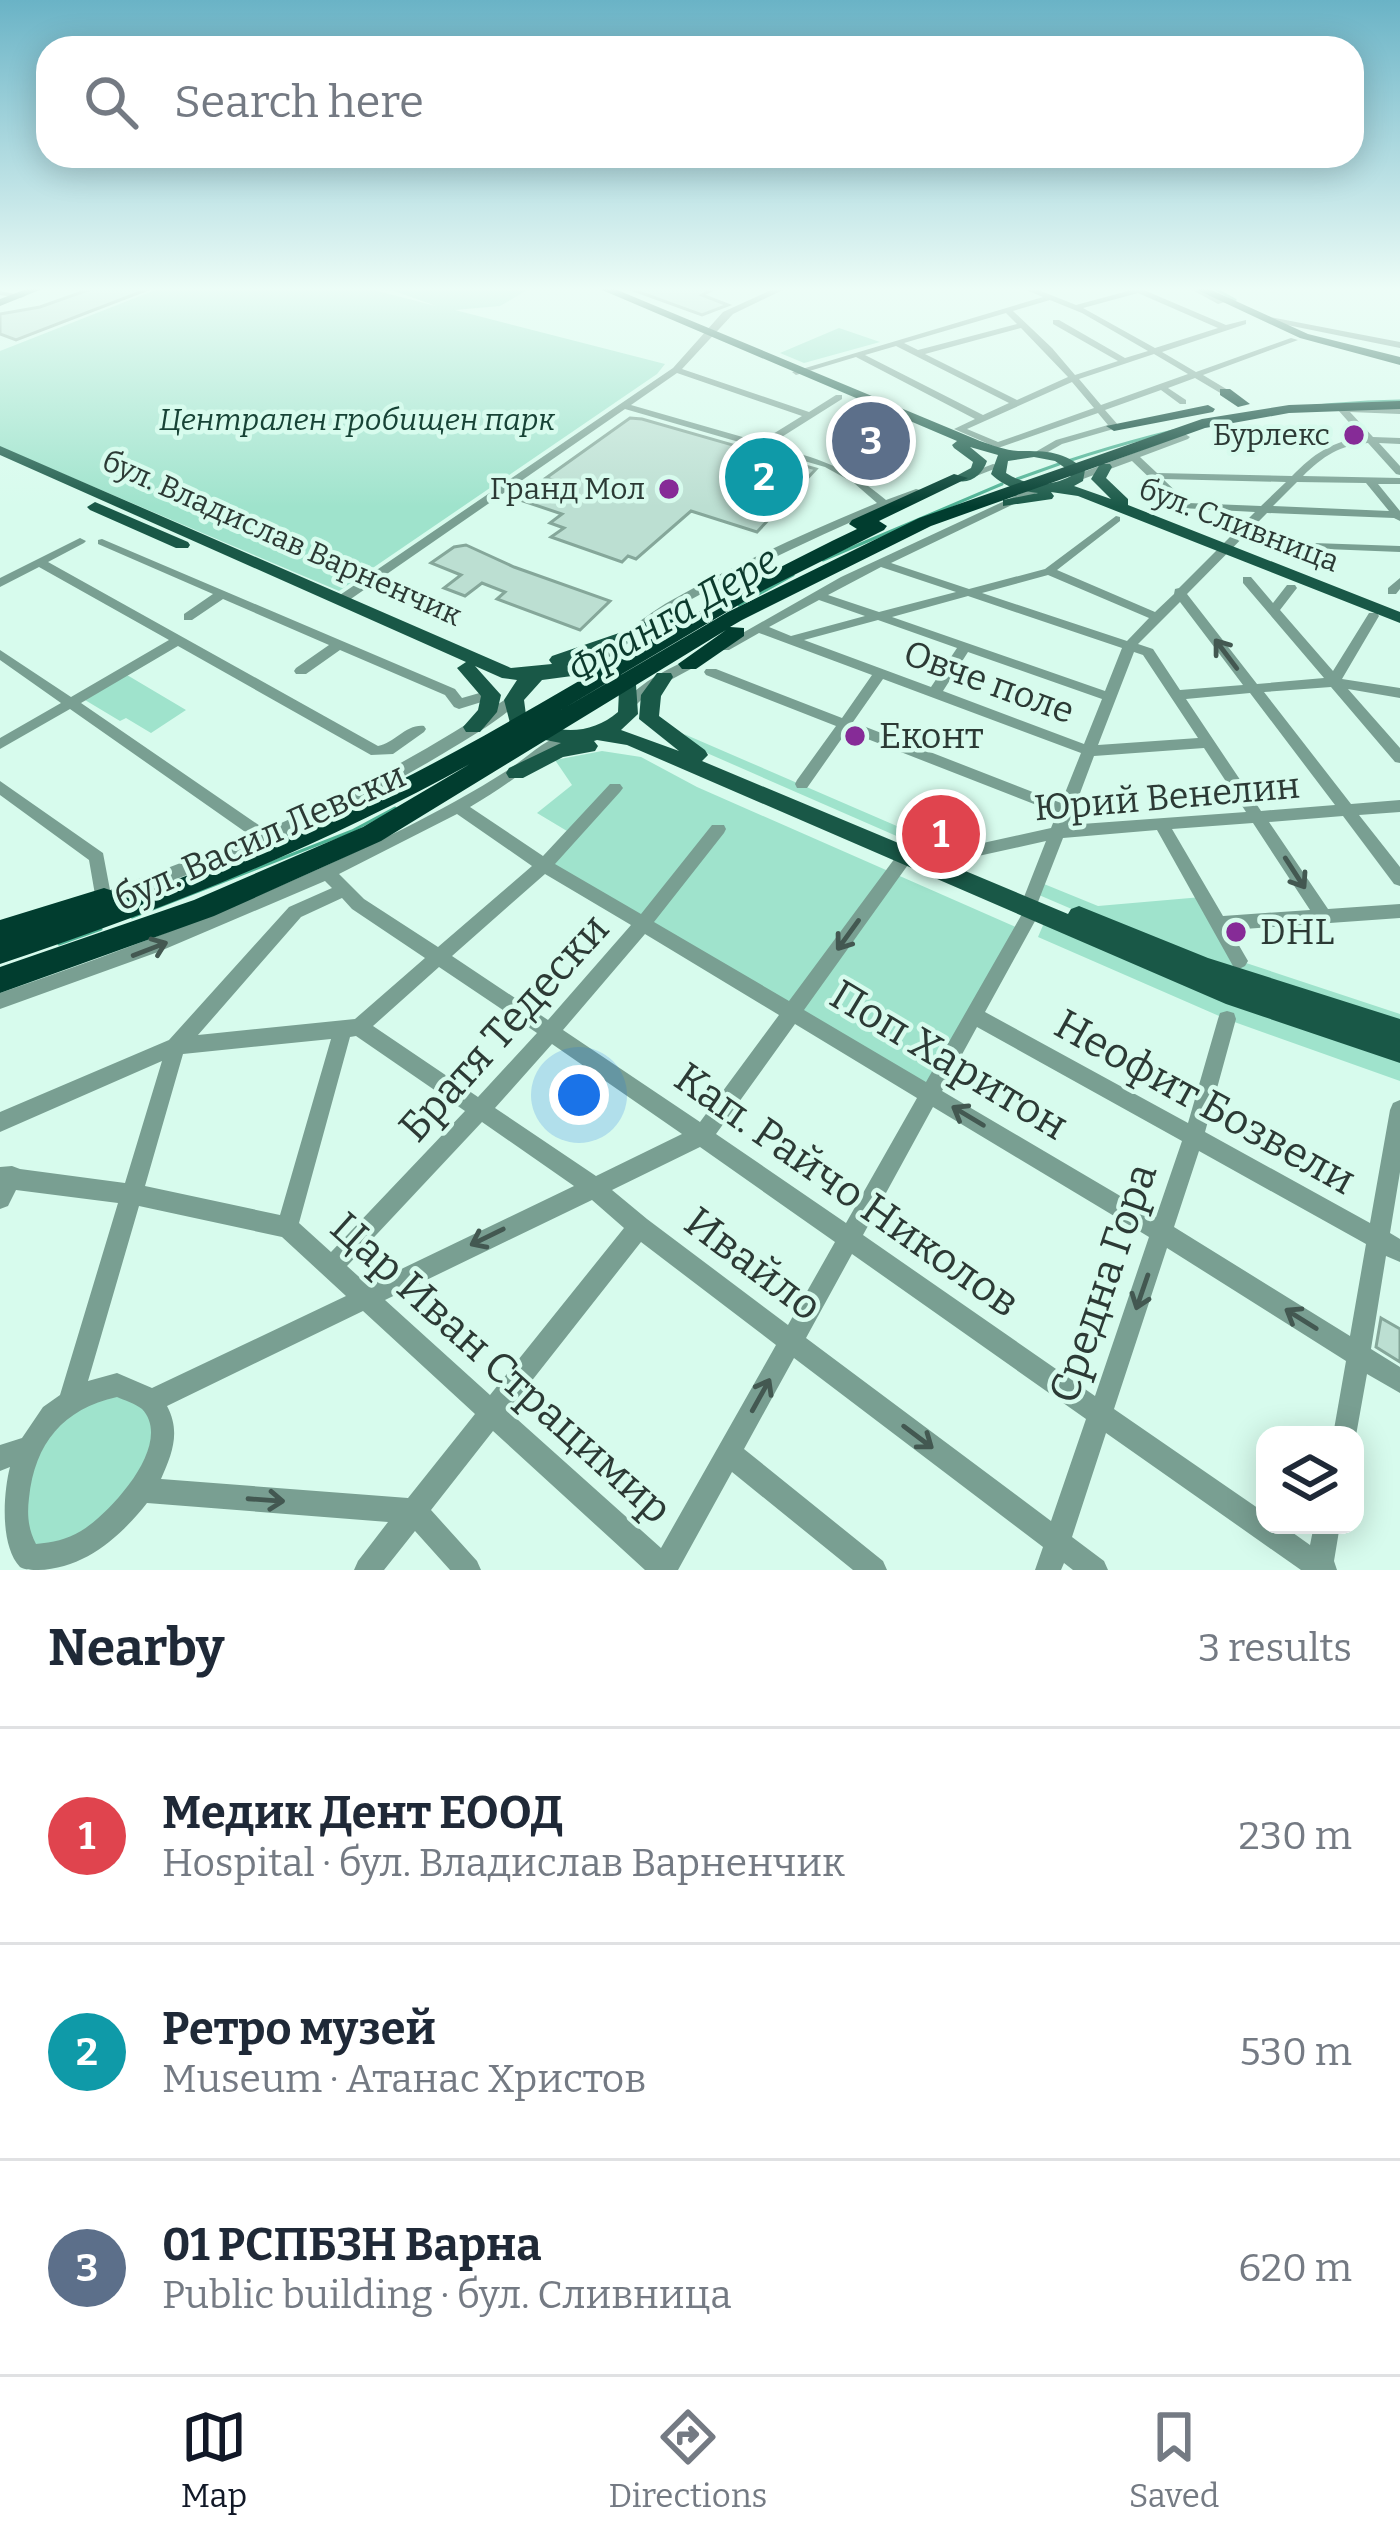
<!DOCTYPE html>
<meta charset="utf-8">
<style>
:root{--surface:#fff;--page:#f6f6f7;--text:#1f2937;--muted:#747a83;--line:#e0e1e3;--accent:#111827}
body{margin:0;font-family:Bitter,serif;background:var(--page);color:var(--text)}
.controls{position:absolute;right:36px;bottom:36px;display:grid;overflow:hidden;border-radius:24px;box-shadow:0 6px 30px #0003}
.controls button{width:108px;height:108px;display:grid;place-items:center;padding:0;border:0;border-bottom:3px solid var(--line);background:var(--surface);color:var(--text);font:60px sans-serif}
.you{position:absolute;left:579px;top:1095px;width:42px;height:42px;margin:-30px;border:9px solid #fff;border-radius:50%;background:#1a73e8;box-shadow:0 0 0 18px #1a73e833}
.badge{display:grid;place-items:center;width:78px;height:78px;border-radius:50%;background:var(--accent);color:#fff;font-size:39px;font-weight:700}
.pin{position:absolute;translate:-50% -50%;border:6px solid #fff;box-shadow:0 3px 12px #0006}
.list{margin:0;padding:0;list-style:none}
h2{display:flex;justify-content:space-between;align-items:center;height:156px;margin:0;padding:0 48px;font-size:51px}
h2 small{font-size:39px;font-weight:400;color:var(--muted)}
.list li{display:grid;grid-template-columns:78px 1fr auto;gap:36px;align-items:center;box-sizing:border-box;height:216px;padding:0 48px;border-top:3px solid var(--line)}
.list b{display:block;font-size:45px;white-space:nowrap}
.list p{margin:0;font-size:39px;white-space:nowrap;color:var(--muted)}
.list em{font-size:39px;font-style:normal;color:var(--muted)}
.icon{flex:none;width:66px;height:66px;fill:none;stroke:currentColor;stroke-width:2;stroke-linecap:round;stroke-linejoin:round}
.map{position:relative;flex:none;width:1400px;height:1570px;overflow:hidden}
.search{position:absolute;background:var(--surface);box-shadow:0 6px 30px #0003;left:36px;right:36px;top:36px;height:132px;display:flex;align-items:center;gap:30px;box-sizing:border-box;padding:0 42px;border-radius:36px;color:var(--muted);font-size:45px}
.sheet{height:804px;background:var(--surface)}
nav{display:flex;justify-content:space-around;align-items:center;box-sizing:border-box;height:168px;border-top:3px solid var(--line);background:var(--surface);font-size:33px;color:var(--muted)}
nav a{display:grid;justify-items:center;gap:6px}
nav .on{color:var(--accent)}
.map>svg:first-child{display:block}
.green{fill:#9fe3cc}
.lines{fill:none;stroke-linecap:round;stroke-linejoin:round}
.stream{stroke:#4db193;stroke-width:3}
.building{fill:#bcdfd2;stroke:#85a79a;stroke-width:3}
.minor{fill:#799f92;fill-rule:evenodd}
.major{fill:#195847;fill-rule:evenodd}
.highway{fill:#013d2f;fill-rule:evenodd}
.oneway{stroke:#435851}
.poi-dot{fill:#862b97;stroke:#d7fbed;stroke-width:4.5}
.labels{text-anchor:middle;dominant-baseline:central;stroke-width:9;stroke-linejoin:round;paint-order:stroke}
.far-park-label{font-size:30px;font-style:italic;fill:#174336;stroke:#d7fbed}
.far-poi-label{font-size:30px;fill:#2c3a35;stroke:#d7fbed;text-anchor:end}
.far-street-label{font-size:30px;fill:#2c3a35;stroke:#d7fbed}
.street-label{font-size:36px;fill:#2c3a35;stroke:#d7fbed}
.poi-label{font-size:36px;fill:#2c3a35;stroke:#d7fbed;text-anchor:start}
.water-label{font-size:39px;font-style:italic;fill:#0c3a2d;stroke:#d7fbed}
.near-street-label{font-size:42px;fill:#2c3a35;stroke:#d7fbed}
</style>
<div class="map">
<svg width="1400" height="1570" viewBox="0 0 1400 1570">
<rect width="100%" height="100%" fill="#d7fbed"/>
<path class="green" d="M163,287H362L436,306L383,287H523L529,289L500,306L455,310L665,364L657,374L339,591L0,447V351Z
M839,328L880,342L804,363L780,353Z
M127,675L186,710L151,733L126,718L120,721L85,700Z
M684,734L950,849L924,848L700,750Z
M602,751L641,757L697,787L1020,929L931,1095L544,865L572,834L537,813L572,785L555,760Z
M1044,884L1098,906L1202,897L1240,961L1400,1014V1025L1109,925L1039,895Z
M1044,923L1400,1057V1081L1226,1019L1038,937Z
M94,1389L152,1401L156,1477L52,1565L5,1520L11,1478Z"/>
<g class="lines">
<path class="stream" d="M1212,287L1235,300
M1068,461C1178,425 1284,403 1400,401
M1017,479L1059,464
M823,560L1002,484
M739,605L793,575
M132,917L352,831L395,808
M59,944L101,929"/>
</g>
<path class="building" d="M96,287L151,288L16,340L0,334V314L40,307Z
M625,287H718L702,295L728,305L702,315Z
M630,418L642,419L816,469L757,532L691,511L636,559L628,556L622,562L551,537L564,528L550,523L562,514L523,501L553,480L546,478Z
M466,545L514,567L610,601L580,630L497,599L505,592L482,583L465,596L444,588L461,575L431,563L454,547Z
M1381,1318L1400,1329V1362L1376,1347Z"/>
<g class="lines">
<path class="minor" d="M778,287H789L733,314L682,369L809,412L836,395H842V399L769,445C819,459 846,466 886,500L916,489L920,490V494C859,517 801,544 743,573C713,588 682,602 655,622C630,640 601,671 568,671L566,668L568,665C608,651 636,620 672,600C738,563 807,532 877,503L854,483L825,467L625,409L345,603H337V597L673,368L723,312ZM677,373L802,416L760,442L631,405Z
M1019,287H1031L1076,305L1139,288L1226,325L1246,320V324L1162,352L1196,372L1291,338L1298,340L1203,375L1228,390V394H1222L1195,378L1168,388L1186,400V404H1180L1161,390L1105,410L1119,426L1117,428L1062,444L1041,456L1036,453L1037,451L1056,440L1108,425L1098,413L998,448L954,429L975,419L856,357L796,375L792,372L1043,297ZM1138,293L1218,328L1155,348L1083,308ZM1050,300L1082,313L1148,351L1125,358L1059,320H1053V324L1118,361L1075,375L1052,348L1013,311ZM1006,313L1017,324L918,350L904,343ZM1021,328L1068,377L1017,400L925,354ZM896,346L1009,403L983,415L865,355ZM1154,354L1188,374L1101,405L1079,379ZM1072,382L1094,408L998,442L967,429Z
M1187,287H1197L1225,302L1218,304Z
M0,291L25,296L21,298L0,295Z
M1265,316L1400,342V348L1262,320L1261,318Z
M1343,407L1348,409L1352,407L1400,408V414L1350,412L1373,437L1400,438V444L1379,443L1400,466V475L1396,474L1368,443C1340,445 1323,456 1303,476L1400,478V484H1378L1400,511V521L1394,518L1267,513L1187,594L1257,684L1324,678L1243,583V577H1251L1273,603L1287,585H1295L1297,588L1280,610L1333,671L1369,613H1377L1379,616L1342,679L1400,688V698L1348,689L1400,748V763L1395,762L1331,687L1264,692L1351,804L1400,800V812L1359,815L1400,867V886L1394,884L1343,816L1269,822L1328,909L1400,904V918L1230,930L1248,961L1245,966L1239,969L1233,966L1157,830L1063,838L1038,902L1032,904L1026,902L1024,897L1046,841L942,864L936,862L934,858L936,854L942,852L1051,828L1057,813L847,731L807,788H797L795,784L797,780L836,726L706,675L704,672L706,669H716L842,718L872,675L759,633L729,650H719L718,647L841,577L1039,485L1044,488L1043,490L891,563L969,589L1045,569L1116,516L1120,517V521L1057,570L1155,612L1174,594L1175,589L1179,588L1255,512L1181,508L1132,461L1083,479H1075V475L1185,434L1190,437L1188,439L1140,457L1157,473L1292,476C1314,454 1331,441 1363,438L1338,410ZM1163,479L1286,482L1261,506L1188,503ZM1297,482L1366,483L1389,511L1273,506ZM881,567L956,592L879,612L828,595ZM1048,575L1149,618L1127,641L982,593ZM968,596L1122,648L1105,691L892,617ZM819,600L865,616L791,636L769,627ZM1180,602L1243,685L1180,690L1153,649L1138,644ZM878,620L957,648L931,687L804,640ZM968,652L1102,699L1084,744L943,691ZM1134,652L1143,655L1198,738L1098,745ZM883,679L1081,753L1061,803L853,722ZM1250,693L1335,805L1261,811L1186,699ZM1204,748L1246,812L1068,825L1094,756ZM1253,823L1310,910L1223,916L1172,829Z
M993,464L1002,466L966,480L957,478Z
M80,538L86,541L84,543L48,562L378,746C395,743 406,724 424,726L426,729L424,732L393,754L371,755L178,646L81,703L266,830C351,792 431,749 509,697H519L521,700C499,721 470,737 444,753C340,816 226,862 112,903L110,912L104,914L98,912L89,860L0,795V781L103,853L110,890L251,836L70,709L0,749V738L61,703L0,660V650L71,697L169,640L39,567L0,587V578Z
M102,539L455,689L462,698L483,692L490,697L488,700L459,709L454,707L445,695L340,650L306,674H296L294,671L296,668L329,645L223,599L192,620H184V614L213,594L98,544V540Z
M1258,541L1400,546V552L1254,546L1252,544Z
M1400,578V589L1396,594H1388V588Z
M697,656L704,660L702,663L650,691L635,706H625L623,703C642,681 670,667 697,656Z
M570,731L577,736C570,742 560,746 552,751C525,771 499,790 470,807L543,856L610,784H620L623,788L620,792L555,864L641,914L712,825H724L726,829L724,833L654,922L789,1001L898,854H910L912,858L910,862L804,1010L926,1082L1026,907L1032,905L1038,907L1040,912L985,1012L1188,1123L1218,1019L1220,1013L1227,1011L1234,1013L1236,1019L1205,1132L1370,1223L1390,1110L1393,1103L1400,1100V1172L1390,1233L1400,1239V1262L1386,1256L1371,1349L1400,1367V1393L1367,1374L1355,1441V1435H1333L1346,1361L1167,1248L1114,1409L1265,1513V1525H1282L1310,1545L1314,1525H1340L1334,1561L1337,1570H1301L1106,1433L1072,1537L1104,1561L1108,1570H1073L1064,1563L1061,1570H1035L1043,1547L794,1358L744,1449L883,1561L887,1570H853L732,1472L678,1570H645L493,1431L431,1510L477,1561L481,1570H450L415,1531L384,1570H354L358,1561L388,1522L147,1503C120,1537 84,1569 38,1570C32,1570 25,1570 20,1567C0,1546 3,1494 10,1467L0,1471V1445L22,1438L43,1407L60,1395L118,1203L16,1190L8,1206L0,1209V1167L12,1166L20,1169L125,1183L162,1061L0,1132V1112L169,1040L289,907L332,888L325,881L158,952L0,1009V993C138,946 272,894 403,829C438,811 474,792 508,770C529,756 545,739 570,731ZM457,814L532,866L438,947L364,899L339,874ZM545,874L631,925L548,1020L452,956ZM342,898L352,909L425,958L355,1019L198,1035L301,917ZM645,934L779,1015L700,1122L563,1030ZM439,967L537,1033L478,1097L373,1026ZM795,1024L917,1098L846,1223L716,1134ZM977,1027L1182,1141L1156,1217L942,1091ZM356,1036L465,1111L331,1252L299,1223L350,1037ZM331,1039L280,1215L145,1186L183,1054ZM552,1044L682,1134L596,1176L495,1108ZM933,1107L1149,1237L1095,1396L863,1235ZM482,1122L574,1186L368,1285L347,1266ZM700,1147L835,1242L788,1325L647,1219L612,1190ZM1199,1151L1366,1244L1350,1336L1174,1227ZM592,1200L624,1228L490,1395L385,1300ZM139,1206L282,1237L346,1296L152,1388L117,1373L88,1381ZM641,1242L776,1345L661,1548L508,1411ZM852,1254L1086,1419L1051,1521L806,1338ZM363,1311L475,1414L408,1498L161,1479C172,1454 181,1432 167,1406ZM117,1397C124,1400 136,1404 142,1409C175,1444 109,1514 81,1531C66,1540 53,1542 36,1544C28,1529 27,1514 29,1498C35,1443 63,1409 117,1397Z"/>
<path class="major" d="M32,287H47L0,306V299Z
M595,287H610L980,441C992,445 1007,451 1020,451C1047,451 1064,451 1085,470L1083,481L1074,486L1111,499L1091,479L1100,464H1110L1112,467L1106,478L1128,499V505L1400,612V623L1078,496L1051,492L1054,496L1052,499L1003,506V500L1038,493C1020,491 1004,487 991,474L998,455L970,447L987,461C983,473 972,484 958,481V475L971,468L973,462L954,448L952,445L957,441ZM1034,457L1055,461L1071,472V476C1048,488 1027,486 1006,473L1008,461Z
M1191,287H1205L1308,334L1400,357V365L1300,338Z
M0,446L511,668L552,664L549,660L552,656L619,633H631V641L570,662C596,662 616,668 636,685L638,714L621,730L679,751L639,719L641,695L657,673H671L673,677L661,696L659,716L705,750L708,755L702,761L1068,914L1071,909L1079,906L1208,958L1400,1019V1063L1226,1004L627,745L597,740L594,741L598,746L595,751L563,757L523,778H509L506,773L509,768L561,743L535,738L510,723L504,700L517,680L502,678L475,666L501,695L497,712L480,732H466L463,727L478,710L481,696L457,668L466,662L0,455ZM587,674L606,680L619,691L618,712C591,735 555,736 526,715L524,700L542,680Z
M95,502L188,542L190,545L188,548H176L90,510L87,507Z"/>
<path class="highway" d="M1220,389H1230L1250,404L1238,407L1220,395Z
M1400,401V409L1289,413L1205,428L931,526L742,620L730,627L744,628V636L696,669H682L678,664L726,630L381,841L214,916L0,993V967L194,900L363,827L470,764C320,847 163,910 0,964V920L104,888L113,891L116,902C234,860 348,810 458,750C591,677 719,594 857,529L849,524L852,520L954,474L968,478L879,521L887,526L884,530L764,590L561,710L728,612L919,518L1202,419L1289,405Z
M1208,405L1215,409L1213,412L1114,431L1106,426Z
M674,609L681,611V619L629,639L619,633Z"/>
</g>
<defs><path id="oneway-shaft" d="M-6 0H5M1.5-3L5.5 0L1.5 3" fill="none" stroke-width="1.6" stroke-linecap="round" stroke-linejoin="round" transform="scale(3)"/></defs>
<g class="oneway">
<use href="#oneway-shaft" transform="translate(1226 654) rotate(-127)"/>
<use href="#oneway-shaft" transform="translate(1295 873) rotate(57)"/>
<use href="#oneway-shaft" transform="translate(848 935) rotate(126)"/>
<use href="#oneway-shaft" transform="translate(150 949) rotate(-21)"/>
<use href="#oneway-shaft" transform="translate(968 1116) rotate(-149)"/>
<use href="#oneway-shaft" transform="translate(487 1237) rotate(154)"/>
<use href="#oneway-shaft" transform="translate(1142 1292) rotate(109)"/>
<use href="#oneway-shaft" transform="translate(1301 1319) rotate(-148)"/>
<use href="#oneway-shaft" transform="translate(761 1395) rotate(-61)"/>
<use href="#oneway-shaft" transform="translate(918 1437) rotate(37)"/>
<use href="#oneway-shaft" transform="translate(266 1500) rotate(4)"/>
</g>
<linearGradient id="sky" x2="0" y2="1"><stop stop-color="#6ab3c6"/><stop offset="0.57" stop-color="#edfdf7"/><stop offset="1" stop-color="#edfdf7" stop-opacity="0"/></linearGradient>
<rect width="1400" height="507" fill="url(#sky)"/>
<g class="poi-dot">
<circle cx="1354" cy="435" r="12"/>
<circle cx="669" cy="489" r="12"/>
<circle cx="855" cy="736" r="12"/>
<circle cx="1236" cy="932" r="12"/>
</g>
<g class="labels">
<g class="far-park-label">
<text x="357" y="420">Централен гробищен парк</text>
</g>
<g class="far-poi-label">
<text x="1330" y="435">Бурлекс</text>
<text x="645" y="489">Гранд Мол</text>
</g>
<g class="far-street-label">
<text transform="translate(1239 525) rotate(21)">бул. Сливница</text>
<text transform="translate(282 538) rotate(24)">бул. Владислав Варненчик</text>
</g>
<g class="street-label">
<text transform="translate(989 682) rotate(20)">Овче поле</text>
<text transform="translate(1167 797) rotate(-5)">Юрий Венелин</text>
<text transform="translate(260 837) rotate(-24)">бул. Васил Левски</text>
</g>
<g class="poi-label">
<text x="879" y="736">Еконт</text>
<text x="1260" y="932">DHL</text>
</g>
<g class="water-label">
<text transform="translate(673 615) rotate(-30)">Франга Дере</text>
</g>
<g class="near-street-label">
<text transform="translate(504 1028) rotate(-48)">Братя Тедески</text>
<text transform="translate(949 1060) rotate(31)">Поп Харитон</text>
<text transform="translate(1205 1102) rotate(29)">Неофит Бозвели</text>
<text transform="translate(847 1190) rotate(35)">Кап. Райчо Николов</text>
<text transform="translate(753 1264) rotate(37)">Ивайло</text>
<text transform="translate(1103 1283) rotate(-71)">Средна Гора</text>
<text transform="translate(501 1368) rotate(42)">Цар Иван Страцимир</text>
</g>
</g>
</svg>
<div class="controls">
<button><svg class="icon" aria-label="layers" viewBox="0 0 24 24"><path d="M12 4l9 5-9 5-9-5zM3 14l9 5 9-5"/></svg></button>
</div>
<div class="you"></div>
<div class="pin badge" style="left:941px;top:834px;background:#e0444e">1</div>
<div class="pin badge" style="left:764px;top:477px;background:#0f9aa8">2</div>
<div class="pin badge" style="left:871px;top:441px;background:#5c6f8a">3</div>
<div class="search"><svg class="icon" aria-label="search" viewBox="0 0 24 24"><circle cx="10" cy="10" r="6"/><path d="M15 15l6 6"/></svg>Search here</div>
</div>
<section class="sheet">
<h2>Nearby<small>3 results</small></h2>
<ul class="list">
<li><span class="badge" style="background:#e0444e">1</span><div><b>Медик Дент ЕООД</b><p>Hospital · бул. Владислав Варненчик</p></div><em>230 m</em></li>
<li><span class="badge" style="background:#0f9aa8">2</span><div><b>Ретро музей</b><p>Museum · Атанас Христов</p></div><em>530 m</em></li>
<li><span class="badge" style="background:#5c6f8a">3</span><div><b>01 РСПБЗН Варна</b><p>Public building · бул. Сливница</p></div><em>620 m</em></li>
</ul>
</section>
<nav>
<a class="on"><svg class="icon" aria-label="map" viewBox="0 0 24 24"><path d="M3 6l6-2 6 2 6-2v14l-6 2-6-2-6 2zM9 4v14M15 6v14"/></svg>Map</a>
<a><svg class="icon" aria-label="directions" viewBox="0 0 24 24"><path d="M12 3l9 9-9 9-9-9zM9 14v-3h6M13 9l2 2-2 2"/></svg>Directions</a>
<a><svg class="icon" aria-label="saved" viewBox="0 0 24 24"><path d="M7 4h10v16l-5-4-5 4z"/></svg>Saved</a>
</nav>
